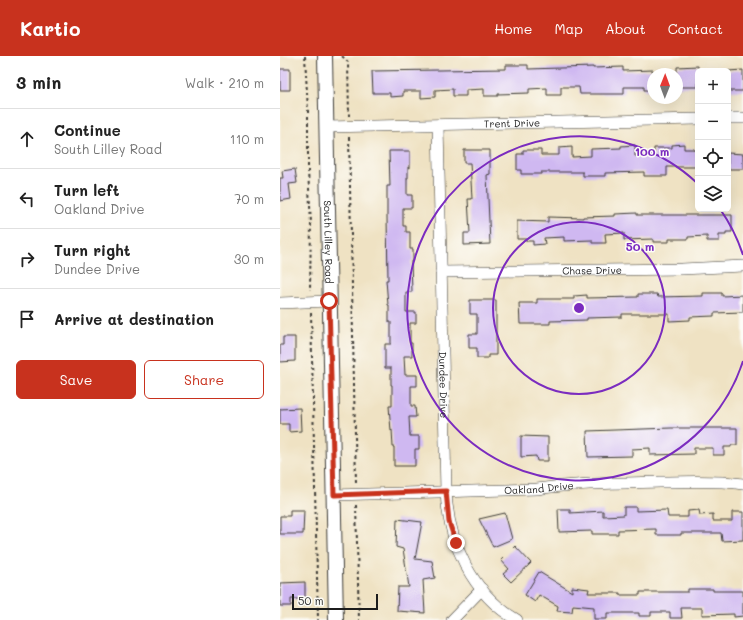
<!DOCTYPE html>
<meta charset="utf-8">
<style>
:root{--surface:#fff;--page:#f6f6f6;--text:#222;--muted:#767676;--line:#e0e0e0;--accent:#c8321e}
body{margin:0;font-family:Mali,sans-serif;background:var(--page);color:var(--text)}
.controls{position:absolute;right:12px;top:12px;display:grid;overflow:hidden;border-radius:6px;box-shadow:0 4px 16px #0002}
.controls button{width:36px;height:36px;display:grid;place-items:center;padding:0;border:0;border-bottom:1px solid var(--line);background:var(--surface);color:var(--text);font:20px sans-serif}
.compass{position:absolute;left:367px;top:12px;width:36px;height:36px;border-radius:50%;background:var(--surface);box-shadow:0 4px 16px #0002;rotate:1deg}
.scale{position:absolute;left:12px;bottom:10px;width:86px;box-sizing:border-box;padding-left:4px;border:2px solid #1c1c1c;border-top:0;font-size:11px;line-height:14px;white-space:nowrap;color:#1c1c1c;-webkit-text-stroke:3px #fdfcf7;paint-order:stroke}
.stop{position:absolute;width:12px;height:12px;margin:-9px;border:3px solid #c8321e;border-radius:50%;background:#fff}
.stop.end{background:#c8321e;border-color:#fff;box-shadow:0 1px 4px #0008}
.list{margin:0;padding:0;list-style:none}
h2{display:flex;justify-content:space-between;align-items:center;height:52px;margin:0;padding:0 16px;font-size:17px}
h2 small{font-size:13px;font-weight:400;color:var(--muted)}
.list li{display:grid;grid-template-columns:26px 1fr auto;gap:12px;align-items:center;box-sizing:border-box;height:60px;padding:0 16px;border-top:1px solid var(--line)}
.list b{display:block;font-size:15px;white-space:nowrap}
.list p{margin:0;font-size:13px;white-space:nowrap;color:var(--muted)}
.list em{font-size:13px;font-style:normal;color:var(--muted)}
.actions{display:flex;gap:8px;padding:12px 16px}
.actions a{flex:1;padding:9px 0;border:1px solid var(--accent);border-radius:6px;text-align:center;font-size:14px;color:var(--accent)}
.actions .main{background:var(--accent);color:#fff}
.icon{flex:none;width:22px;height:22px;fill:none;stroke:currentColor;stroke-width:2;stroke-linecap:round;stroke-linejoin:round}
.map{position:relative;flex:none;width:463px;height:564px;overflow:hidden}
header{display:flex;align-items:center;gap:24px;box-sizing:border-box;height:56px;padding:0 20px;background:var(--accent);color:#fff}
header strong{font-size:19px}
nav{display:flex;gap:22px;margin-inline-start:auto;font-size:14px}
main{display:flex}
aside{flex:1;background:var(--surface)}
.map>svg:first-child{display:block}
.building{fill:#cfb8f1}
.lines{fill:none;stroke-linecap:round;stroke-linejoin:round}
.minor-casing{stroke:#3c3a35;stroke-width:12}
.tertiary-casing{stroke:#3c3a35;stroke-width:16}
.path{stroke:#3c3a35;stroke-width:2;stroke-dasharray:3 3;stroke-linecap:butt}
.minor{stroke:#fff;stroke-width:11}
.tertiary{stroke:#fff;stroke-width:14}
.route{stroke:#c8321e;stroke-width:5}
.ring{fill:none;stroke:#7b2cbf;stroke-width:2}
.labels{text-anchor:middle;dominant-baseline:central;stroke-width:3;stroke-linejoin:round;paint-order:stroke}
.street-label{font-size:10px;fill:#1c1c1c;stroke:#fdfcf7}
.centre{fill:#7b2cbf;stroke:#fdfcf7;stroke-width:2}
.ring-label{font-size:12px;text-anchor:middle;font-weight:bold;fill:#7b2cbf;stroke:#fdfcf7;stroke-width:3;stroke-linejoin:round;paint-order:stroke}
</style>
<header>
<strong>Kartio</strong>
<nav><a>Home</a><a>Map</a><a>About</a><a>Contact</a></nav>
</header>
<main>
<aside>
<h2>3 min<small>Walk · 210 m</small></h2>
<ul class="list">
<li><svg class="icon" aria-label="ahead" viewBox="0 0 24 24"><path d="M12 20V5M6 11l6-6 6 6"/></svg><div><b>Continue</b><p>South Lilley Road</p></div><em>110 m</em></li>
<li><svg class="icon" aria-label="left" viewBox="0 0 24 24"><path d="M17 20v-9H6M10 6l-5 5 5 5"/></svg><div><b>Turn left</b><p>Oakland Drive</p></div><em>70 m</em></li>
<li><svg class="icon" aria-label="right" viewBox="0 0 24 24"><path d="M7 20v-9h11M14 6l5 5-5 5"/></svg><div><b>Turn right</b><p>Dundee Drive</p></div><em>30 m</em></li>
<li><svg class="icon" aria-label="arrive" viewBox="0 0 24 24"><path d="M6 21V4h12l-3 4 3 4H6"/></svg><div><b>Arrive at destination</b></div></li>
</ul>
<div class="actions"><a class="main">Save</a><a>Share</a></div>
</aside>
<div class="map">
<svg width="463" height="564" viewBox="0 0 463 564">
<rect width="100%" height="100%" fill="#fdfcf7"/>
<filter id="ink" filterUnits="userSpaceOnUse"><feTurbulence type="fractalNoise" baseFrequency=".025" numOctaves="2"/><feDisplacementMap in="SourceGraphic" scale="8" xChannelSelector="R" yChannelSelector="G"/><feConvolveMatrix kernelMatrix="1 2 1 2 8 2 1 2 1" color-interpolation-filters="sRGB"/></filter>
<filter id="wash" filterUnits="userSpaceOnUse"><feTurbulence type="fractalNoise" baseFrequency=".012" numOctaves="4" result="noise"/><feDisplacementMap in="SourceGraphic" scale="16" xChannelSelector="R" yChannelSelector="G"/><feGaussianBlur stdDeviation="0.9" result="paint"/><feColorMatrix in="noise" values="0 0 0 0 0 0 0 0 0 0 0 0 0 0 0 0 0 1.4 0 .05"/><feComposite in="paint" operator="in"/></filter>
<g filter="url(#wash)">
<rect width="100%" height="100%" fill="#efe2c3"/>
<g id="blocks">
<path class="building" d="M226,9H248V13L313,11V12L343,11V15L373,14V34H364V31H344V38H300L299,31H281V39H267V32L249,33V37L218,38V40H204V33L186,34V40H173V33L155,34V41L141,42V35H123V40L110,41V37H93L92,15L226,13Z
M418,10V31H397V11Z
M0,13H10V34H0Z
M463,14V35H448V15Z
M404,88V93H414L415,95H418V111H387V120H364V116L325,117V120H303V116H261V118H241V114H237V98H243V94H261V99H279V92L292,91V101L311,100V93L341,92V90L355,89V100H374V92H392V89Z
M184,94H210V118L207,119L210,188L184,189V177H190L188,143H192L190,107H184Z
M109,95H130V112L128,111V122H127V139H132V152H123V170H126V176H130V193H133V205H131L132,236H126V256H136V267H130V287H132V300H124L125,319H137V330H131V350H135L136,361H129L130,380H139V393H135V410H114V391H113L112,374L111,375L109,350H112V329H111V312H105V288H111V266H109V249H108L106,224H108L107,160V130H110Z
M448,97L463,98V113H448Z
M15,113L17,127L9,128L11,143L0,145V122H3L2,115Z
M357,157V159H452V176H446V179H439V185H427V180L408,181V183H389V186H373V183L344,184V177L325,178L326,187H312V184L284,185V181L264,182L265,188L253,189V185H246V183H237V165L268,166V161L303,162V161L335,160V158Z
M423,237H442V240L463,239V256L434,257V260L410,261V264L389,265V258H342V261L307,262V264L270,265V268H240L239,247H257V243H294V240L307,239V242L358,241V238H377L378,241L423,240Z
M190,244H216V299H208V302H197V292H189V278H197V258H190Z
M3,281H15V305L0,306V289H3Z
M20,352L21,375L9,376V368H0V353Z
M391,372H457V389H451V391H444V399H433V392H414V398L370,399V392L352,393V400L308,401L307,375Z
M241,380L268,381V405H257L256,400L241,401Z
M344,451H356V455L387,454L388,461H408V455L419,454L420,459L433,458V465H452V456H463V484L442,485L441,477H401V479H376V473L338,474V478H312V475L279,476L278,453H290V457L323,455V460L344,459Z
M10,454H24L23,478H0V460H10Z
M225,457L232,483L213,491L199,463Z
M117,463L142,466L135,503L152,505L155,522L143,524L145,557L117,555L118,531H129L123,493L116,491Z
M235,490L251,507L231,526L223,518L229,513L221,504Z
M259,516L292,536V531L309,533L308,537H340V539H360V536H408V533H433V535H463V560L454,561V558L422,559V552H401L402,562H390V556H371V560H359V557H327V563H314V551L293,549L292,556L277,555L278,550L259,539L255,546L245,539Z
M25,526V543H11V550H0V527Z"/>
</g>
</g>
<g filter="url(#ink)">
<use href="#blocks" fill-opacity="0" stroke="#3c3a35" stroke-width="1"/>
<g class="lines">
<defs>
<g id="minor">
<path d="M448,62H463"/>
<path id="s1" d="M158,69L166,435C168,486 192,538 237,564"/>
<path id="s2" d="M46,71L418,63"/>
<path id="s3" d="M161,216L402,213L463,210"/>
<path d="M0,247L49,245"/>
<path id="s4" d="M54,439L257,433C298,427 339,427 380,426C408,426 435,424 463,428"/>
<path d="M172,564L202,533"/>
</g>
<g id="tertiary">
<path id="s5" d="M45,0L56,564"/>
</g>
</defs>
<use href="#minor" class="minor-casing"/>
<use href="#tertiary" class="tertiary-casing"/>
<path class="path" d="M25,0L28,55V115L31,167L30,234
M62,0L68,6L69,60
M69,81L76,428
M31,257L38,564
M76,449L79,564"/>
<use href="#minor" class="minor"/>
<use href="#tertiary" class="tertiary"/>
</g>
</g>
<g class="lines" filter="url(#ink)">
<path class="route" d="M49,245L54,439L166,435L169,466L176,487"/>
</g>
<g class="ring">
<circle cx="299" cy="252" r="86"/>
<path d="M463 305A172 172 0 1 1 417 127M440 153A172 172 0 0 1 463 199"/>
</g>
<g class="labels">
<g class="street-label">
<text stroke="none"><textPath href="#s2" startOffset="186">Trent Drive</textPath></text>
<text stroke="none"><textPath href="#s5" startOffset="186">South Lilley Road</textPath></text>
<text stroke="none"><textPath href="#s3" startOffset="151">Chase Drive</textPath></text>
<text stroke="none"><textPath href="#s1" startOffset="260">Dundee Drive</textPath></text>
<text stroke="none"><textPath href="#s4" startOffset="205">Oakland Drive</textPath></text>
</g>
</g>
<circle cx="299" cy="252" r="6" class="centre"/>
<g class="ring-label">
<text x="372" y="100">100 m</text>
<text x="360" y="195">50 m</text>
</g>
</svg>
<div class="controls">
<button>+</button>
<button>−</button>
<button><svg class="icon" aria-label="locate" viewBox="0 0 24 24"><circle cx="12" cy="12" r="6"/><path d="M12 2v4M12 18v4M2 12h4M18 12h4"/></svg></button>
<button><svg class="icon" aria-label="layers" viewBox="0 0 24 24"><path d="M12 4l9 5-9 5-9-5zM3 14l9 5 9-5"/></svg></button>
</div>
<svg class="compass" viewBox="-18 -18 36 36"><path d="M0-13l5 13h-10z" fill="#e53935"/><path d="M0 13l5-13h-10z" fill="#767676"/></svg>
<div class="scale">50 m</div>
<div class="stop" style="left:49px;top:245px"></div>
<div class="stop end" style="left:176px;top:487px"></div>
</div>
</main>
